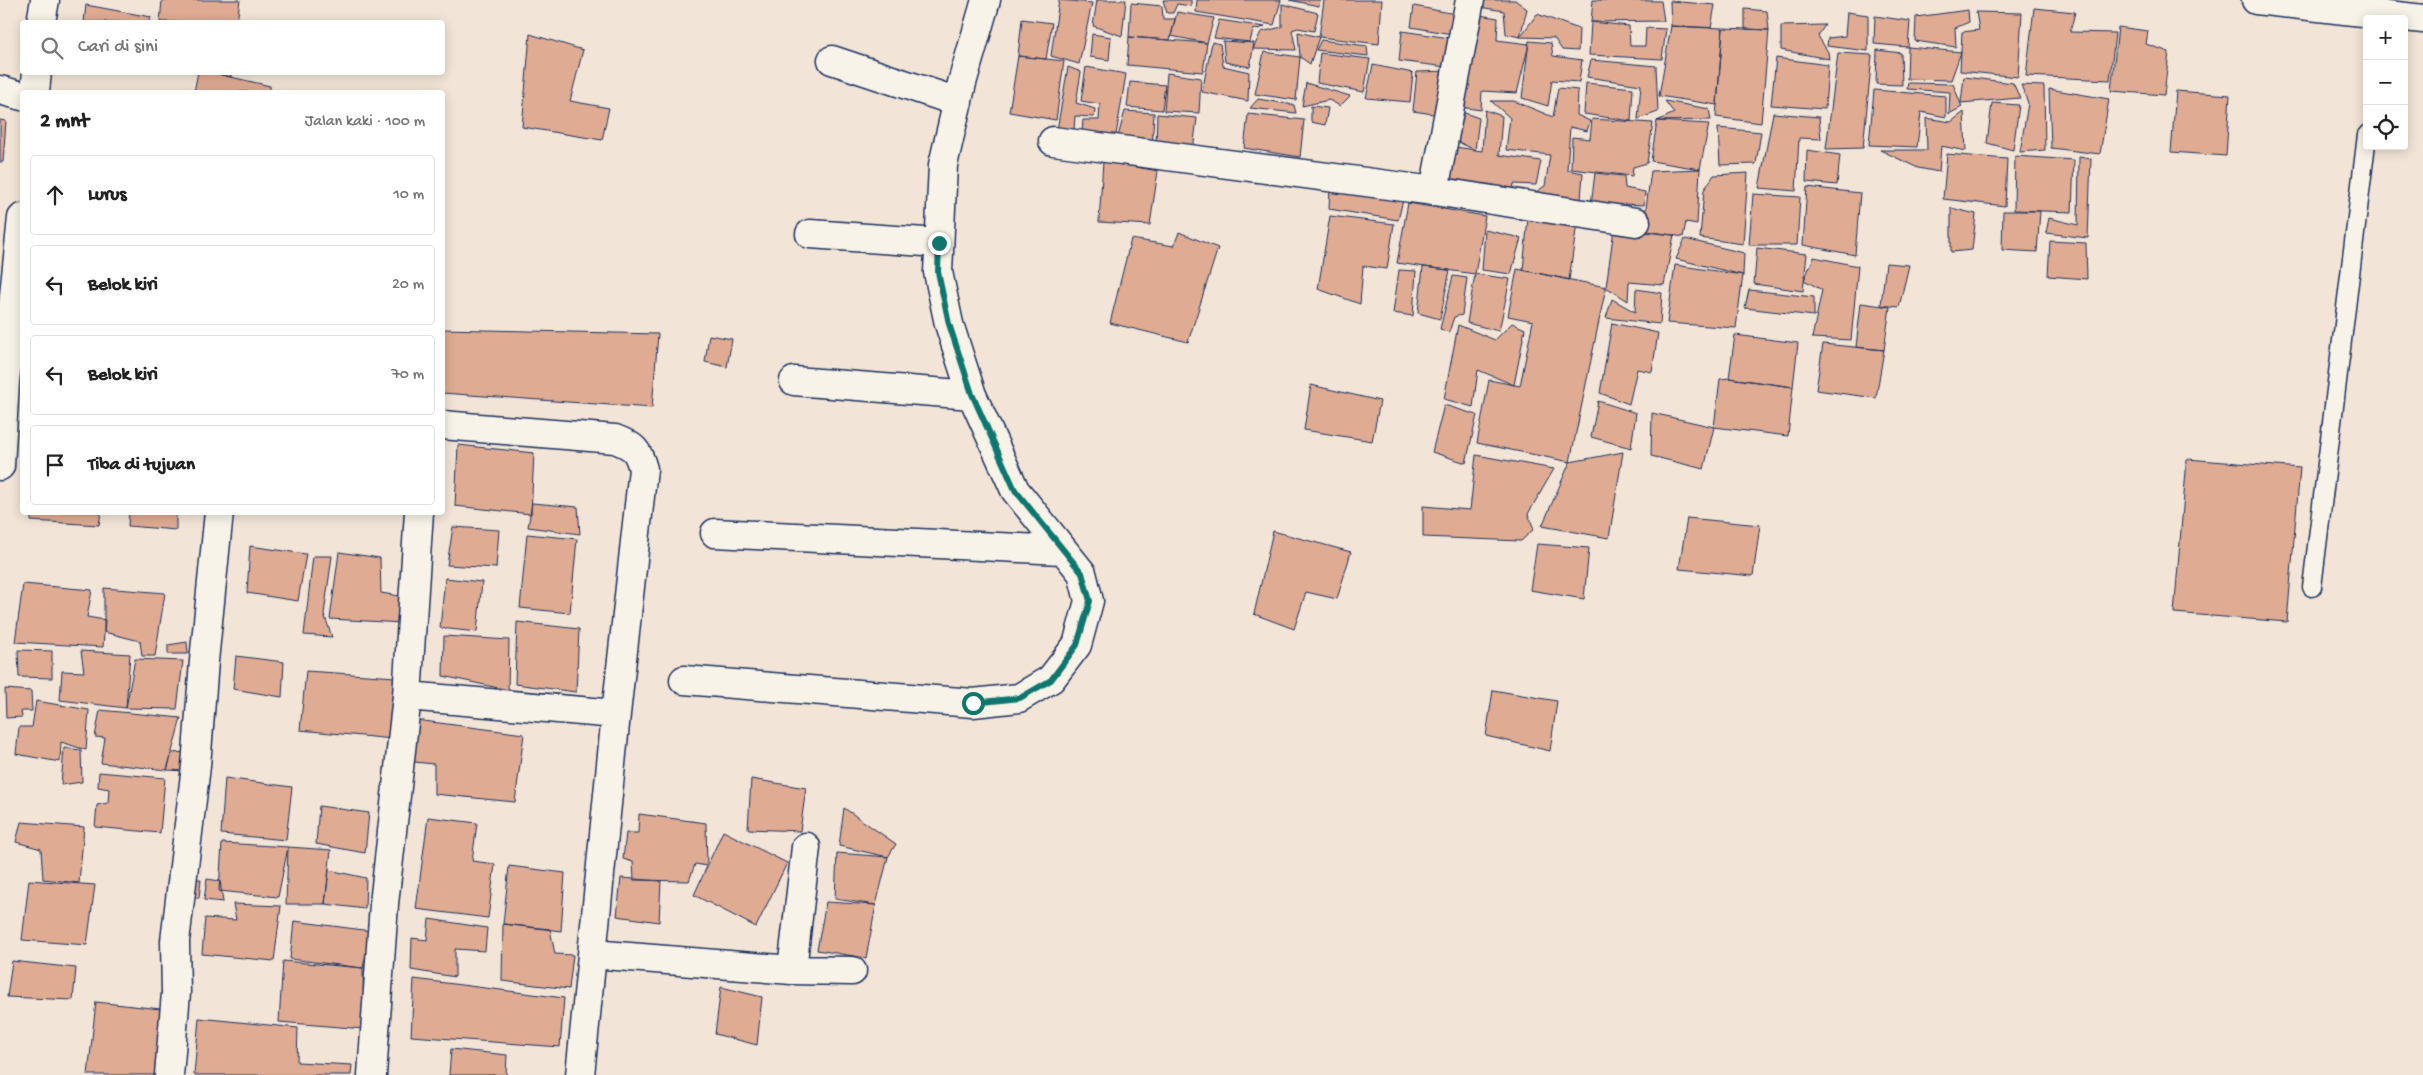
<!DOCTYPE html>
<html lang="id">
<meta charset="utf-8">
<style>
:root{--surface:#fff;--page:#f2f2f2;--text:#222;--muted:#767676;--line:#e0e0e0}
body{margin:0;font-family:"Gochi Hand",sans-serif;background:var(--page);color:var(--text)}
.controls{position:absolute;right:15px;top:15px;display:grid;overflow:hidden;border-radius:5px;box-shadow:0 2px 12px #0003}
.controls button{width:45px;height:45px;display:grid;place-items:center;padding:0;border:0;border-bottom:1px solid var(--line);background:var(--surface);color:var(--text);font:25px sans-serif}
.stop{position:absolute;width:15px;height:15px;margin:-11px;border:4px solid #0f766e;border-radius:50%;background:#fff}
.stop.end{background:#0f766e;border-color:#fff;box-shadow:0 1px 5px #0008}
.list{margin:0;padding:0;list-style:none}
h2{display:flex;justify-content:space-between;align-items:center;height:65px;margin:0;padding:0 20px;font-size:21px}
h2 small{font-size:16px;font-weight:400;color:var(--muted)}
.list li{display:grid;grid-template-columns:32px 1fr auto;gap:15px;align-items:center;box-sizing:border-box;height:80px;margin:0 10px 10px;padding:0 10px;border:1px solid var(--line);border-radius:5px}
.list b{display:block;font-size:19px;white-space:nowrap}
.list em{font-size:16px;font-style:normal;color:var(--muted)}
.icon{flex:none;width:28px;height:28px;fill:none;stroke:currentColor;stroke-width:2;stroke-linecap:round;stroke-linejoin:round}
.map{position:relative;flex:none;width:2423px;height:1075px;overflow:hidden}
.search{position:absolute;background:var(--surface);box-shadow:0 2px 12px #0003;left:20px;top:20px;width:425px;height:55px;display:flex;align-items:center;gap:12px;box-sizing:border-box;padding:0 18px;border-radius:5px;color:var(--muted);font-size:19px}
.panel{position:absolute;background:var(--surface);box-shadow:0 2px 12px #0003;left:20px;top:90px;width:425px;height:425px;border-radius:5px}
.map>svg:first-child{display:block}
.building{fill:#dfab92;stroke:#1b2f5e}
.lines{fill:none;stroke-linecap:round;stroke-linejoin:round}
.service-casing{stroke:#1b2f5e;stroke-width:21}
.minor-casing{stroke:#1b2f5e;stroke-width:31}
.tertiary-casing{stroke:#1b2f5e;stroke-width:31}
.service{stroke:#f7f3e8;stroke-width:18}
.minor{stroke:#f7f3e8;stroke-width:28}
.tertiary{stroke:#f7f3e8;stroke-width:28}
.route{stroke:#0f766e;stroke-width:6}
</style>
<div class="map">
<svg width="2423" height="1075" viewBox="0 0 2423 1075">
<rect width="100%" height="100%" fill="#f2e5d7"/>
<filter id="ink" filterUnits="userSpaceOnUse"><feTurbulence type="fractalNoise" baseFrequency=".02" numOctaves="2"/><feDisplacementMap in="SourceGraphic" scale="10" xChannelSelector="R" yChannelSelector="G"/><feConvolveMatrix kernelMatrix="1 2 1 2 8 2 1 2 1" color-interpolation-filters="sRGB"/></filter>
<g filter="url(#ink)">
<path class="building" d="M162,0H240L237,22H160Z
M1059,0L1092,3L1079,64L1051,56Z
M1097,0H1126L1122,36L1093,26Z
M1163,0H1191V6L1177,4L1173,13H1167Z
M1197,0H1281L1274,25L1196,12Z
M1289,0H1320L1319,6Z
M1324,0H1382L1379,44L1319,37Z
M1480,0H1515L1527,9L1520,37L1506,34L1504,11L1479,7Z
M1593,0L1661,1L1664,21L1591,22Z
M1670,1L1715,5L1711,28L1671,26Z
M1131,3L1162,6L1163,19H1175L1170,40L1129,37Z
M1282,4L1318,13L1314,31L1298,28L1292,30L1296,50L1253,49L1261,32L1282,27Z
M86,5L151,17L149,22H84Z
M1414,6L1455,14L1452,34L1411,27Z
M2034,8L2075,12L2070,32L2115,33L2110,80L2026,76Z
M1745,9L1767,11L1769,30L1745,29Z
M1968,10L1969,22L1955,28L1956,47L1915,41L1916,17Z
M1177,12L1214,18L1207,43L1171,36Z
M1847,12L1868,15V51L1827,46L1828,38L1845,36Z
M1976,12L2022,13L2018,77L1960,71L1962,32L1979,30Z
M1473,14L1498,18L1497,40L1529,44L1517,93L1482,91L1481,110L1460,107Z
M1537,14L1579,29L1578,51L1562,50L1554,38L1520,37Z
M1875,16L1910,21L1908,47L1874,44Z
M1022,19L1052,23L1046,59L1018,56Z
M1219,20L1265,27L1253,30L1250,42L1214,38Z
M1591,22L1629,26L1630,46H1645L1646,28L1666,29L1662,59L1589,55Z
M1825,25L1818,36L1828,52L1829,59L1781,50V26Z
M1671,26L1723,28L1717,105L1659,96Z
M2118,27L2148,31L2146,44L2169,52L2164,95L2111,91Z
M1723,28L1769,30L1761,123L1716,117Z
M1402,31L1450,38L1446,67L1399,61Z
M1298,32L1319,37L1310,64L1300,57Z
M530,34L583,50L570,101L609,108L602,140L522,127Z
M1092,34L1111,37L1109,60L1090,57Z
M1129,37L1207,43L1203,72L1127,65Z
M1321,40L1367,46L1368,56L1316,50Z
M1223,41L1254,43L1250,67L1225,62Z
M1529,41L1551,43L1553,56L1582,60L1579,82L1552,80L1548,106L1522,98Z
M1212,42L1220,44L1223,66L1249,72L1248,101L1202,92Z
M1908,47L1961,52L1951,80L1907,79Z
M1877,50L1901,53L1902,85L1876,84Z
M1264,52L1300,57L1296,100L1255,94Z
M1320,53L1370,59L1364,92L1317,83Z
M1838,53L1872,55L1863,148L1826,149Z
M1018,56L1064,61L1056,120L1009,112Z
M1776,58L1828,65L1825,109L1771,105Z
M1591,60L1656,66L1658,112L1638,119L1641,85L1587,77Z
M1373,65L1413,73L1410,102L1366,98Z
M1068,67L1081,72L1076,103L1095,109L1094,117L1075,116L1074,130H1057Z
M1086,67L1126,74L1115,141L1082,133L1083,120H1099L1100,104L1081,101Z
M1450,71L1440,115L1413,111L1417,72Z
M198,72H209L270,86V92H194Z
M210,72H231V77Z
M1167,73L1201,78L1199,113L1164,111Z
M1964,77L2013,83L2020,98L1961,103Z
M1130,82L1165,85L1162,110L1127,107Z
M1306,83L1350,96L1340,106L1329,100L1302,106Z
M1586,83L1633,88L1631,121L1584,114Z
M1908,83L1953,84L1962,107L1949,114L1950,92L1907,89Z
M2021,85L2044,86L2045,150L2020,152L2028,103Z
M1558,88L1578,90L1577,115L1590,121L1587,131L1570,127L1567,170L1583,173L1581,199L1531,195L1545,186L1550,155L1506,150L1510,118L1491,101H1514L1553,117Z
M2049,89L2109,99L2100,154L2051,148Z
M1874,90L1946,96V117L1921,112L1917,147L1869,145Z
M2176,91L2230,95L2226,156L2171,152Z
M1258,99L1294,105L1296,113L1250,108Z
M1665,101L1709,109L1711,120L1657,121L1674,113Z
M1992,103L2019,105L2013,150L1987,143Z
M1311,106L1328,108L1325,125L1311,122Z
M1456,110L1479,118L1475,150L1452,139Z
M1485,110L1502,116L1499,155L1541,161L1536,185L1514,184L1511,197L1444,186L1449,146L1482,151Z
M1125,111L1154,113L1152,149L1116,144Z
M1964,112L1966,151L1941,146L1939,172L1918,168L1880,150H1927L1926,118L1951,122Z
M1773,113L1819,117L1821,139L1799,138L1796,191L1759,188Z
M1157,114L1197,118L1193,150L1156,147Z
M1248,114L1304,120L1300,157L1244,148Z
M1592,119L1653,123L1647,163L1633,167L1632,176L1571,169L1572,137L1590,139Z
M0,120L6,121L3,162H0Z
M1657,121L1709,124L1700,169L1651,161Z
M1718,128L1761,132L1756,164L1720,165Z
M1807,150L1840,155L1837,185L1806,182Z
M1947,154L2007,159L2005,206L1943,199Z
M2015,156L2074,160L2072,212L2014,210Z
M2079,157L2091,159L2088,238L2046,233L2049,218L2078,225Z
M1103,161L1158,171L1150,225L1099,222Z
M1700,169L1697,224L1686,222L1683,237L1643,230L1651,171Z
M1595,173L1624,176L1625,188L1645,192L1644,205L1624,204L1623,219L1590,213Z
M1748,173L1743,244L1700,238L1704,190L1714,175Z
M1330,186L1404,196L1398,220L1329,209Z
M1807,187L1860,193L1855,255L1803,245Z
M1753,194L1800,197L1797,245H1749Z
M1408,203L1485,216L1475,274L1397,263Z
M1951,208L1976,214L1972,250L1951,252Z
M2003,211H2040L2037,252L2002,250Z
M1330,216L1394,224L1387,269L1363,266L1360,304L1318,289Z
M1528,217L1577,223L1569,280L1523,270Z
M1614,229L1674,235L1664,285L1629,282L1628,301L1606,287Z
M1485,230L1521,238L1511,274L1482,270Z
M1179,232L1218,248L1188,342L1110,323L1131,239L1174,246Z
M1685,239L1744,253L1743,275L1676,259Z
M2050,241L2086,243L2087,279L2048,276Z
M1757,248L1807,254L1803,291L1754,284Z
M1814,257L1858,266L1851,340L1812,338L1822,290L1804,280Z
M1886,263L1909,265L1899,307L1881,305Z
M1675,265L1743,275L1736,328L1667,323Z
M1423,267L1450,270L1440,319L1418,313Z
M1517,269L1606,287L1570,462L1477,443L1489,380L1520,386L1533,321L1508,316Z
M1399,270L1416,271L1413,316L1393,313Z
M1475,274L1510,279L1499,331L1467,323Z
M1453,276L1467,278L1462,315L1454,317L1449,332L1440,329Z
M1636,289L1662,293L1660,324L1606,318L1612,299L1635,312Z
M1749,290L1814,297V316L1745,308Z
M1861,303L1890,307L1884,350L1856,347Z
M1512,323L1525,329L1514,385L1478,370L1473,407L1444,399L1458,325L1495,340Z
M1612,323L1658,333L1652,372L1637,369L1629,404L1600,393Z
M442,329L658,334L652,408L442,393Z
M709,335L732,339L727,367L705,362Z
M1735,335L1798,343L1793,387L1729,378Z
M1823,344L1884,350L1876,398L1816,390Z
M1729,378L1793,387L1788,436L1714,427L1720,379Z
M1311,385L1380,401L1372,441L1304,430Z
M1598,401L1636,413L1631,448L1591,437Z
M1444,405L1477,415L1466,463L1432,452Z
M1652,413L1714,427L1704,469L1651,456Z
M458,445L534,453L531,514L455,506Z
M1623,452L1609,538L1542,526L1570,462Z
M1476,455L1554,469L1528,514L1534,529L1521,541L1423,537V506L1470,510Z
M2187,459L2300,468L2287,622L2174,613Z
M532,503L578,507L580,534L528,527Z
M31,512H101L99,525L31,521Z
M129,512H176V530L128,526Z
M1687,518L1760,525L1753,576L1679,569Z
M453,527L499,530L496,568L447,565Z
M1273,531L1351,552L1337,599L1306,592L1294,629L1254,614Z
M527,534L577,539L570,613L520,608Z
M1537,544L1589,548L1584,599L1530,590Z
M250,546L306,554L298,601L247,593Z
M339,552L380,558L381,593L405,597L403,623L330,619Z
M313,556H332L324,614L332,637L304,635Z
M445,578L482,582L477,632L440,628Z
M23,584L92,590L87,617L105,620L103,647L15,642Z
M104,588L165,593L155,656H142L140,641L104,632Z
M517,622L579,629L576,692L515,684Z
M444,636L509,640L508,690L443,676Z
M187,642L188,654H168V645Z
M18,650L52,651V678L19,677Z
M81,651L130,654L126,708L60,700L62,671L84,672Z
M236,656L284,662L282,697L233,689Z
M135,659L183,661L177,709L126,708Z
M306,671L396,677L393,739L300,730Z
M5,689L31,691L32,711H21L22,717L6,718Z
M1493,690L1557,701L1550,751L1486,736Z
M36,701L89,710L86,750L61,742L60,762L16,754L19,727H32Z
M100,710L181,718L167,770L101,763L105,738L95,737Z
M416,720L524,734L515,802L434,794V764L414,762Z
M64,748L81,750L82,782L61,785Z
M186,752L185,771L167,770L172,753Z
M99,772L165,778L160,833L95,827L97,805L108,803L109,789L98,787Z
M225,778L292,787L286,840L221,834Z
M751,779L806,788L800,831L748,829Z
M319,806L369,813L365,853L316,844Z
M844,808L896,844L888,857L839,846Z
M639,814L706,823L707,866L695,864L689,881L634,880L633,862L623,859L626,833H638Z
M428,817L477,823L472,861L495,864L488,918L416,909Z
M21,822L84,827L79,883L43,879L41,849L16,842Z
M723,831L787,863L756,927L694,895Z
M222,843L288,847L278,897L219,891Z
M288,847L331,850L325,904H286Z
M837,853L888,857L876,905L835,899Z
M509,866L565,873L561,931L503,924Z
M329,870L366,878L365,909L325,904Z
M196,878L201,880L199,898H192Z
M621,878L661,881L659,922L617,916Z
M207,879L220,881L223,902L204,900Z
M29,880L95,885L87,945L22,940Z
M826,902L876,905L866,958L817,950Z
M233,904L281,906L274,961L202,954L205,918L236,920Z
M429,919L487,928L485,951L455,949V977L411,970L412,938L427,940Z
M294,921L371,931L363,968L290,959Z
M503,924L550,929L555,954L573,955L569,989L502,981Z
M12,961L76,968L73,1000L7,997Z
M283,961L363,968L364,1029L279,1022Z
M414,979L564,998L560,1047L411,1036Z
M721,987L762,997L757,1045L715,1034Z
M96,1002L170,1010L160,1075H88Z
M199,1018L298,1028L297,1062L352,1065L351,1075H194Z
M451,1049L507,1055L506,1075H449Z"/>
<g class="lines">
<defs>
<path id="service" d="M2312,587L2367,135"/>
<path id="minor" d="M2256,0L2423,19
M832,60L958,102
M0,90L22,96
M1053,141L1434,191L1470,0
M1434,191L1636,222
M810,234L939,243
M794,381L972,395
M442,425L615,439C634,446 638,450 643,469L616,714L580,1075
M715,533L1061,550
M684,680L973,703L1019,698L1051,679L1077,645L1089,601L1082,573L1015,490L972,395L949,324L938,272L943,165L962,83L986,0
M407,696L616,714
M592,954L792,970L852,971
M792,970L806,847
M169,1075L176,993L175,941L196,766L204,661L219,512
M372,1075L384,904L407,696L419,512"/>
<path id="tertiary" d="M41,22L45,0
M35,92L37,72
M0,466L5,382L22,218"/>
</defs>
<use href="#service" class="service-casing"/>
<use href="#minor" class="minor-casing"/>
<use href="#tertiary" class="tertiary-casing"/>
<use href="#service" class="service"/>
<use href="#minor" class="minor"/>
<use href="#tertiary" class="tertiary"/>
</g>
</g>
<g class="lines" filter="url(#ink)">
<path class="route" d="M939,243L938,272L949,324L972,394L1015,490L1082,573L1090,601L1077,645L1051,680L1020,698L973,703"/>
</g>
</svg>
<div class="controls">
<button>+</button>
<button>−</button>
<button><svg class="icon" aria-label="locate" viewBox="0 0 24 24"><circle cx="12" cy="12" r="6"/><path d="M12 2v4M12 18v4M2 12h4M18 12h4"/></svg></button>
</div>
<div class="stop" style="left:973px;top:703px"></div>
<div class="stop end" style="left:939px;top:243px"></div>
<div class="search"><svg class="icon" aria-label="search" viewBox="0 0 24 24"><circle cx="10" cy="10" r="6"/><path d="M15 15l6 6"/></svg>Cari di sini</div>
<section class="panel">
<h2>2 mnt<small>Jalan kaki · 100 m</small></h2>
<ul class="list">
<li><svg class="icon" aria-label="ahead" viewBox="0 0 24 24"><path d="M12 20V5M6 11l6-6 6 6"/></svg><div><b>Lurus</b></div><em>10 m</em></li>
<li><svg class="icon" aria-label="left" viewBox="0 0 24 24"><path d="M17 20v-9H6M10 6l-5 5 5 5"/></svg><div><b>Belok kiri</b></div><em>20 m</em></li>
<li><svg class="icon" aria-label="left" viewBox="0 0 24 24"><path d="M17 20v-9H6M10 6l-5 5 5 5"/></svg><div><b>Belok kiri</b></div><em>70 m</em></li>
<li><svg class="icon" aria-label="arrive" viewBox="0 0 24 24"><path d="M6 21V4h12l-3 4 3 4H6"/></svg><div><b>Tiba di tujuan</b></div></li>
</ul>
</section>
</div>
